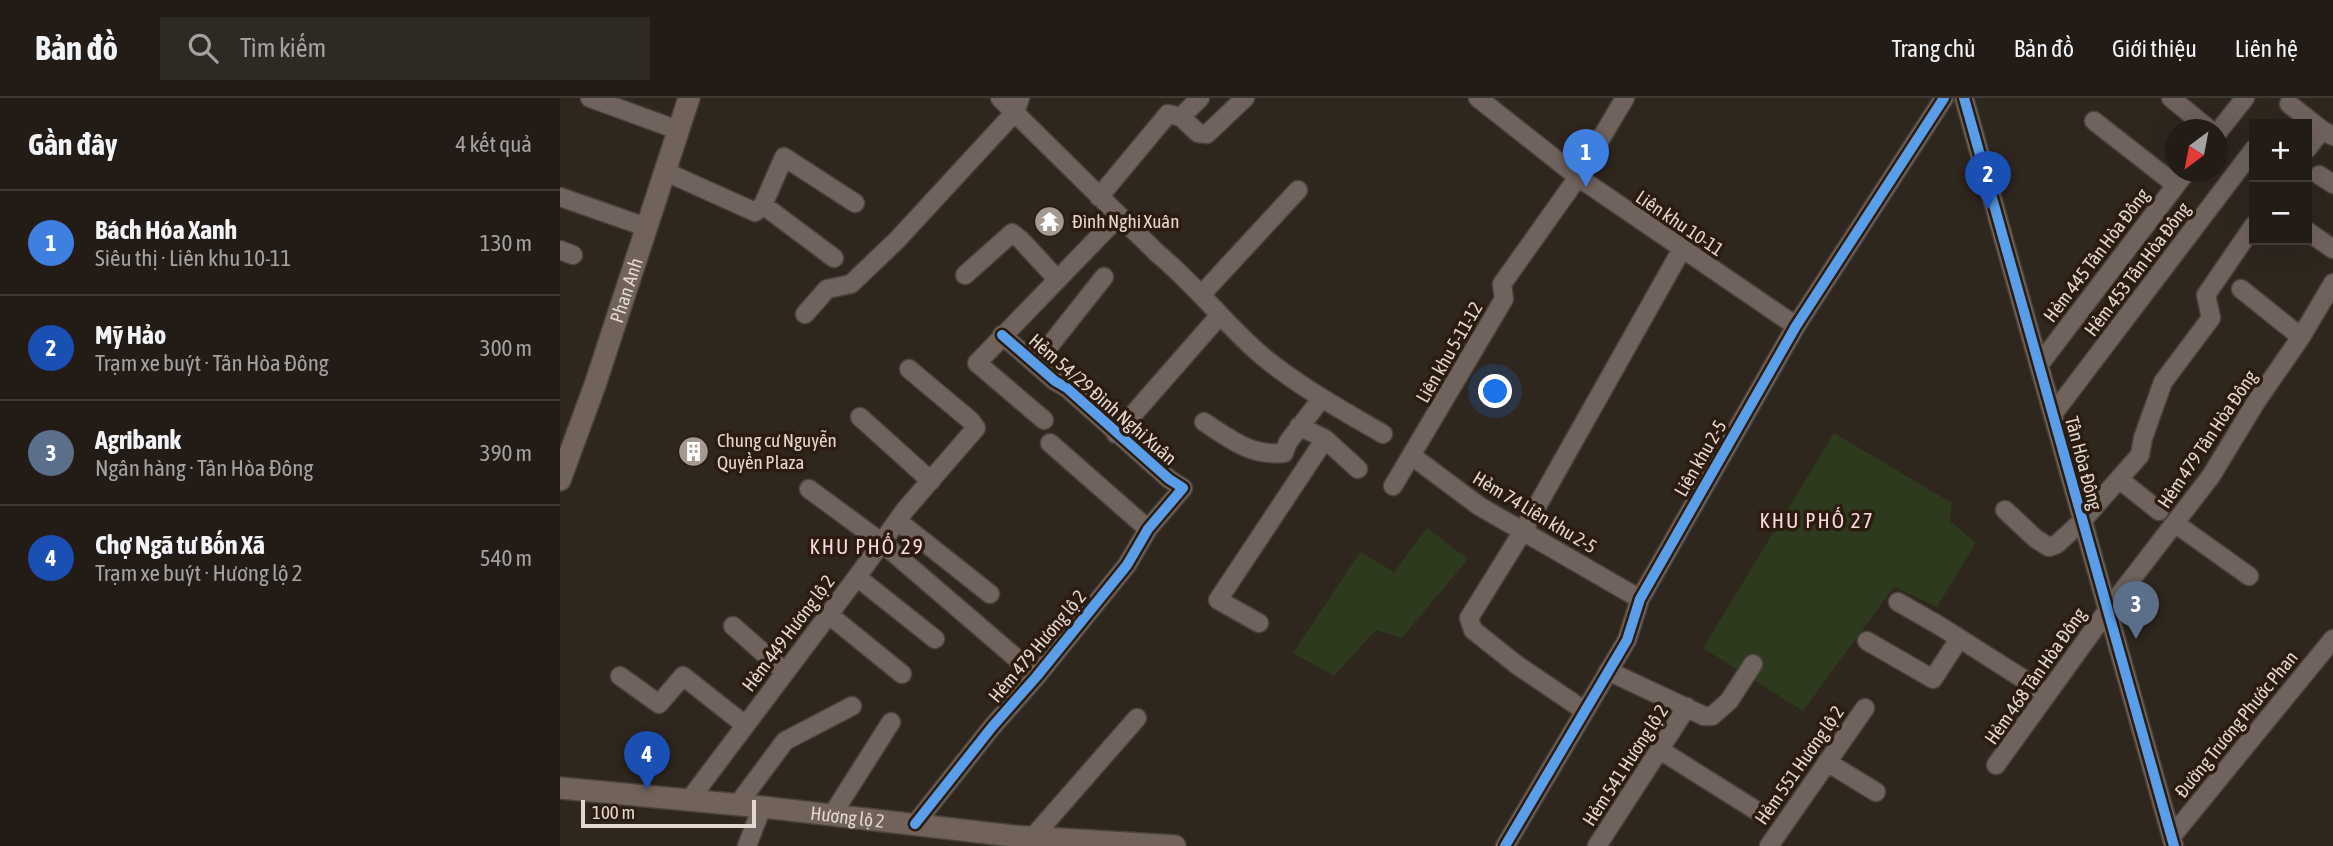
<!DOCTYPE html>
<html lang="vi">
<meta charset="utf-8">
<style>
:root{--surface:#231c16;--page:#2f2923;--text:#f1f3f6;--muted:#a3a1a1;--line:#403a35;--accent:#bca0f2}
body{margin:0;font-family:"Asap Condensed",sans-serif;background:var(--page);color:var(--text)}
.controls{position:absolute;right:21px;top:21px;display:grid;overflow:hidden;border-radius:0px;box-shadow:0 7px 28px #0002}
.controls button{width:63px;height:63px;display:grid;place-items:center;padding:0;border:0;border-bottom:2px solid var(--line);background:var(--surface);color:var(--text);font:35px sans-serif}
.compass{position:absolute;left:1605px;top:21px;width:63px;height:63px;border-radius:50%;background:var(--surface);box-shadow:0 7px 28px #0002;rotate:212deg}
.scale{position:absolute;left:21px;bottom:18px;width:175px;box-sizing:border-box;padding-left:7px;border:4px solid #e3d8d0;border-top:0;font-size:19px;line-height:24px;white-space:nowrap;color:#e3d8d0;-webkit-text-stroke:5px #2b1c0f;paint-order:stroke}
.you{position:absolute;left:936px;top:294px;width:24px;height:24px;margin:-18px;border:5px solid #fff;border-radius:50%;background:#1a73e8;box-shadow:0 0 0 10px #1a73e833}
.badge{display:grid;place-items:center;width:46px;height:46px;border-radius:50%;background:var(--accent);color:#fff;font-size:23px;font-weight:700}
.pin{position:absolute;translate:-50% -58px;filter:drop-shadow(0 2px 4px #0008)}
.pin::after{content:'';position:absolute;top:37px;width:24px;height:21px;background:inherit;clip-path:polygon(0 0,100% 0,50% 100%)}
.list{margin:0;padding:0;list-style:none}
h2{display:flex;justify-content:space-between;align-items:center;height:91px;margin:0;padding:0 28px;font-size:30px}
h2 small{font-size:23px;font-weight:400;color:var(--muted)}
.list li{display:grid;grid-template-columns:46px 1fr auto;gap:21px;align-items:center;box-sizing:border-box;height:105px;padding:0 28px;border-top:2px solid var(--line)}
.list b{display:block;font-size:26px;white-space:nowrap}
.list p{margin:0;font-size:23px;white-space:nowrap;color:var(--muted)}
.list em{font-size:23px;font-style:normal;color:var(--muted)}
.icon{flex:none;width:38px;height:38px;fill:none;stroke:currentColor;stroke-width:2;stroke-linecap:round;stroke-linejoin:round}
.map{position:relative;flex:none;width:1773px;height:748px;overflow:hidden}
header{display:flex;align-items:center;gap:42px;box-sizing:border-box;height:98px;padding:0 35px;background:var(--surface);border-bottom:2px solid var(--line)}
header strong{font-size:33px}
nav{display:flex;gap:38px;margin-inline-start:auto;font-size:24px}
.search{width:490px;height:63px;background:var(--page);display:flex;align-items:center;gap:18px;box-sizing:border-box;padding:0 24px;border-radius:0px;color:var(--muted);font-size:26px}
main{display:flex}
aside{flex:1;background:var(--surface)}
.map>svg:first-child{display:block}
.green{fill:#2e3a1e}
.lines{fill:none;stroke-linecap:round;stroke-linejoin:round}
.minor-casing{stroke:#4a423c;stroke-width:21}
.major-casing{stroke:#4a423c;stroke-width:24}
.minor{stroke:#70635d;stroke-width:18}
.major{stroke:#72635a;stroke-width:21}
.cycleway-casing{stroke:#2b1c0f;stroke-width:15}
.cycleway{stroke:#5a9eea;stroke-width:10}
.labels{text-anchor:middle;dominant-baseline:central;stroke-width:7;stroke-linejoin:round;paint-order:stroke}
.poi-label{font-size:19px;fill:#e3d8d0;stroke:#2b1c0f;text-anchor:start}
.street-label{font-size:19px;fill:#e3d8d0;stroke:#2b1c0f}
.neighbourhood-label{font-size:21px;letter-spacing:2px;fill:#fcd9e0;stroke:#2b1c0f}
</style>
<header>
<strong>Bản đồ</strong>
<div class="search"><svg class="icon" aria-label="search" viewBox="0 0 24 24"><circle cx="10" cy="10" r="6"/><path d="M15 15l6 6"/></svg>Tìm kiếm</div>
<nav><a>Trang chủ</a><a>Bản đồ</a><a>Giới thiệu</a><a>Liên hệ</a></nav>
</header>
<main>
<aside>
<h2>Gần đây<small>4 kết quả</small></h2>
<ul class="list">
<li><span class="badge" style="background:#3f7fe0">1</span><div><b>Bách Hóa Xanh</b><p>Siêu thị · Liên khu 10-11</p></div><em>130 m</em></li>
<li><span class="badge" style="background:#1a4fb4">2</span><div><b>Mỹ Hảo</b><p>Trạm xe buýt · Tân Hòa Đông</p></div><em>300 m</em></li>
<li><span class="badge" style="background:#5c6f8a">3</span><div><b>Agribank</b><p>Ngân hàng · Tân Hòa Đông</p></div><em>390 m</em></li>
<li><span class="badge" style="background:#1a4fb4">4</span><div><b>Chợ Ngã tư Bốn Xã</b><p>Trạm xe buýt · Hương lộ 2</p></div><em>540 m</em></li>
</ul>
</aside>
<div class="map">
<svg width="1773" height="748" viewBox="0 0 1773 748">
<rect width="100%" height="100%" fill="#2f261e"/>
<path class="green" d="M1274,335L1392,405L1390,423L1416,445L1377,509L1334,489L1243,613L1143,550Z
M867,430L908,461L842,540L816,532L774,578L733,555L800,454L834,474Z"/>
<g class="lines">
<defs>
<path id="minor" d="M30,0L118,32
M440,0L597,155C635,186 664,225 701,257C738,288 782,312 823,336
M918,0L1018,79L1236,228
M1404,0L1614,748
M1611,0L1650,32
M1729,6L1762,32
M621,19L638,35L647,36L685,0
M1534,23L1616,87
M1658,34L1685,0
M1747,51L1762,32L1773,38
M104,73L195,114L203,107L224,59L295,105
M1759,77L1773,86
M0,99L86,129
M539,99L608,16L621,19L640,0
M203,107L274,160
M1747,133L1773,151
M0,152L13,157
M405,177L452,135L461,142L497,181
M1681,191L1741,239
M641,197L738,92
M245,216L267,191L291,186L337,142L455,14L460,0
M475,266L544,179
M1479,267L1626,74
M1493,316L1694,51
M300,319L371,383
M484,322L417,265L559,118
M644,324C672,342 690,358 724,355L728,344L762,300
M739,328L765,341L798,371
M556,336L660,217
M490,345L588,431
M852,358L919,408L1080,501
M1560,382L1599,413
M833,388L944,201L942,186L1018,79L1065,0
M249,391L321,444L477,578
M1445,412L1476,441L1489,449L1497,446L1522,423L1580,357L1583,340L1603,284L1651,220L1646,197L1694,127
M338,423L430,496
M1616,426L1689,478
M297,479L375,541
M1338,504L1380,528L1487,596
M268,516L342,576
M699,525L658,502L765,341
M173,528L225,574
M1307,543L1373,581L1399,541
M1048,573L1144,618H1152L1169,603L1193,566
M60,578L99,606L123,578L185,627
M1025,613L957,567L913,532L909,520L963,433L1122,151
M1100,652L1197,713
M1267,664L1316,694
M1436,667L1547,513L1651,378L1696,304L1741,239L1773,185
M130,701L297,479L345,412L416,330L411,323L349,271
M178,706L225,643L292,608
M272,717L331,624
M355,726L432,629L477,578L567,467L588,431L623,390L609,381L507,290L495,283L442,237
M1612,738L1773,541
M473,739L577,620
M187,748L202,709
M945,748L1067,542L1080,501L1236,228L1384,0
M1037,748L1127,609
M1209,748L1305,610"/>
<g id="major">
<path id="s1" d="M0,382L35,287L129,0"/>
<path id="s2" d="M0,690L202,709L453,738L615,748"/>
</g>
</defs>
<use href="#minor" class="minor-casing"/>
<use href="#major" class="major-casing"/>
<use href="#minor" class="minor"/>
<use href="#major" class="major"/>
<defs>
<path id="cycleway" d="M1404,0L1614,748
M355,726L432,629L477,578L567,467L588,431L623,390L609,381L507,290L495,283L442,237
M945,748L1067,542L1080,501L1236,228L1384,0"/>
</defs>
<use href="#cycleway" class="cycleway-casing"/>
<use href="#cycleway" class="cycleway"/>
</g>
<defs>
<symbol id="temple-disc" viewBox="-11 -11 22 22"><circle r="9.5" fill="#a49a92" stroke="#2b1c0f"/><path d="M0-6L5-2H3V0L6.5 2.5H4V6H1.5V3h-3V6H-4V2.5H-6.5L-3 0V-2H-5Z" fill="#fff"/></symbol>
<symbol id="building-disc" viewBox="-11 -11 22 22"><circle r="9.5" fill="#a49a92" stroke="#2b1c0f"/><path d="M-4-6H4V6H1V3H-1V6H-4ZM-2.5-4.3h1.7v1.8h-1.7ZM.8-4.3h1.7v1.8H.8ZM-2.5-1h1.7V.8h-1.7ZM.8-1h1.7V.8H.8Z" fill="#fff"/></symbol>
</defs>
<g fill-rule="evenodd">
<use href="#temple-disc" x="472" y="106" width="35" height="35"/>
<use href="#building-disc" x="116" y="336" width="35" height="35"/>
</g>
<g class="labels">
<g class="poi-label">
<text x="512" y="123">Đình Nghi Xuân</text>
<text x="157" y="342">Chung cư Nguyễn<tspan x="157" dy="22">Quyền Plaza</tspan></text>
</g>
<g class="street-label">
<text transform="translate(1120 125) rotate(34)">Liên khu 10-11</text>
<text transform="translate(1536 157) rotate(-53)">Hẻm 445 Tân Hòa Đông</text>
<text transform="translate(1577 171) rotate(-53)">Hẻm 453 Tân Hòa Đông</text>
<text stroke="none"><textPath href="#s1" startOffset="201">Phan Anh</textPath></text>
<text transform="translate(889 254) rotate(-60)">Liên khu 5-11-12</text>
<text transform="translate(543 301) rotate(41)">Hẻm 54/29 Đình Nghi Xuân</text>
<text transform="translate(1647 341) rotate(-56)">Hẻm 479 Tân Hòa Đông</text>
<text transform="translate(1140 360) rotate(-60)">Liên khu 2-5</text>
<text transform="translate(1524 365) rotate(75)">Tân Hòa Đông</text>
<text transform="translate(975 414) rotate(31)">Hẻm 74 Liên khu 2-5</text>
<text transform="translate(228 535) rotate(-53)">Hẻm 449 Hương lộ 2</text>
<text transform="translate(477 548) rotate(-50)">Hẻm 479 Hương lộ 2</text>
<text transform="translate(1475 578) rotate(-55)">Hẻm 468 Tân Hòa Đông</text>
<text transform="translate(1676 626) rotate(-51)">Đường Trương Phước Phan</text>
<text transform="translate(1065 667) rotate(-57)">Hẻm 541 Hương lộ 2</text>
<text transform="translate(1239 667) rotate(-55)">Hẻm 551 Hương lộ 2</text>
<text stroke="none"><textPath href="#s2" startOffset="289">Hương lộ 2</textPath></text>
</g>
<g class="neighbourhood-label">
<text x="1257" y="422">KHU PHỐ 27</text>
<text x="307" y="448">KHU PHỐ 29</text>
</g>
</g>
</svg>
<div class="controls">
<button>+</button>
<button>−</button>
</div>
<svg class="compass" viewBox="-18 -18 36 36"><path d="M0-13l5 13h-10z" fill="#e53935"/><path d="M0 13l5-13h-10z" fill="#a3a1a1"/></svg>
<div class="scale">100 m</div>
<div class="you"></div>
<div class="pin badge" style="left:1026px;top:89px;background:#3f7fe0">1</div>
<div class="pin badge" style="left:1428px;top:111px;background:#1a4fb4">2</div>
<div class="pin badge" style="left:1576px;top:541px;background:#5c6f8a">3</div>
<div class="pin badge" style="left:87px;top:691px;background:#1a4fb4">4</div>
</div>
</main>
